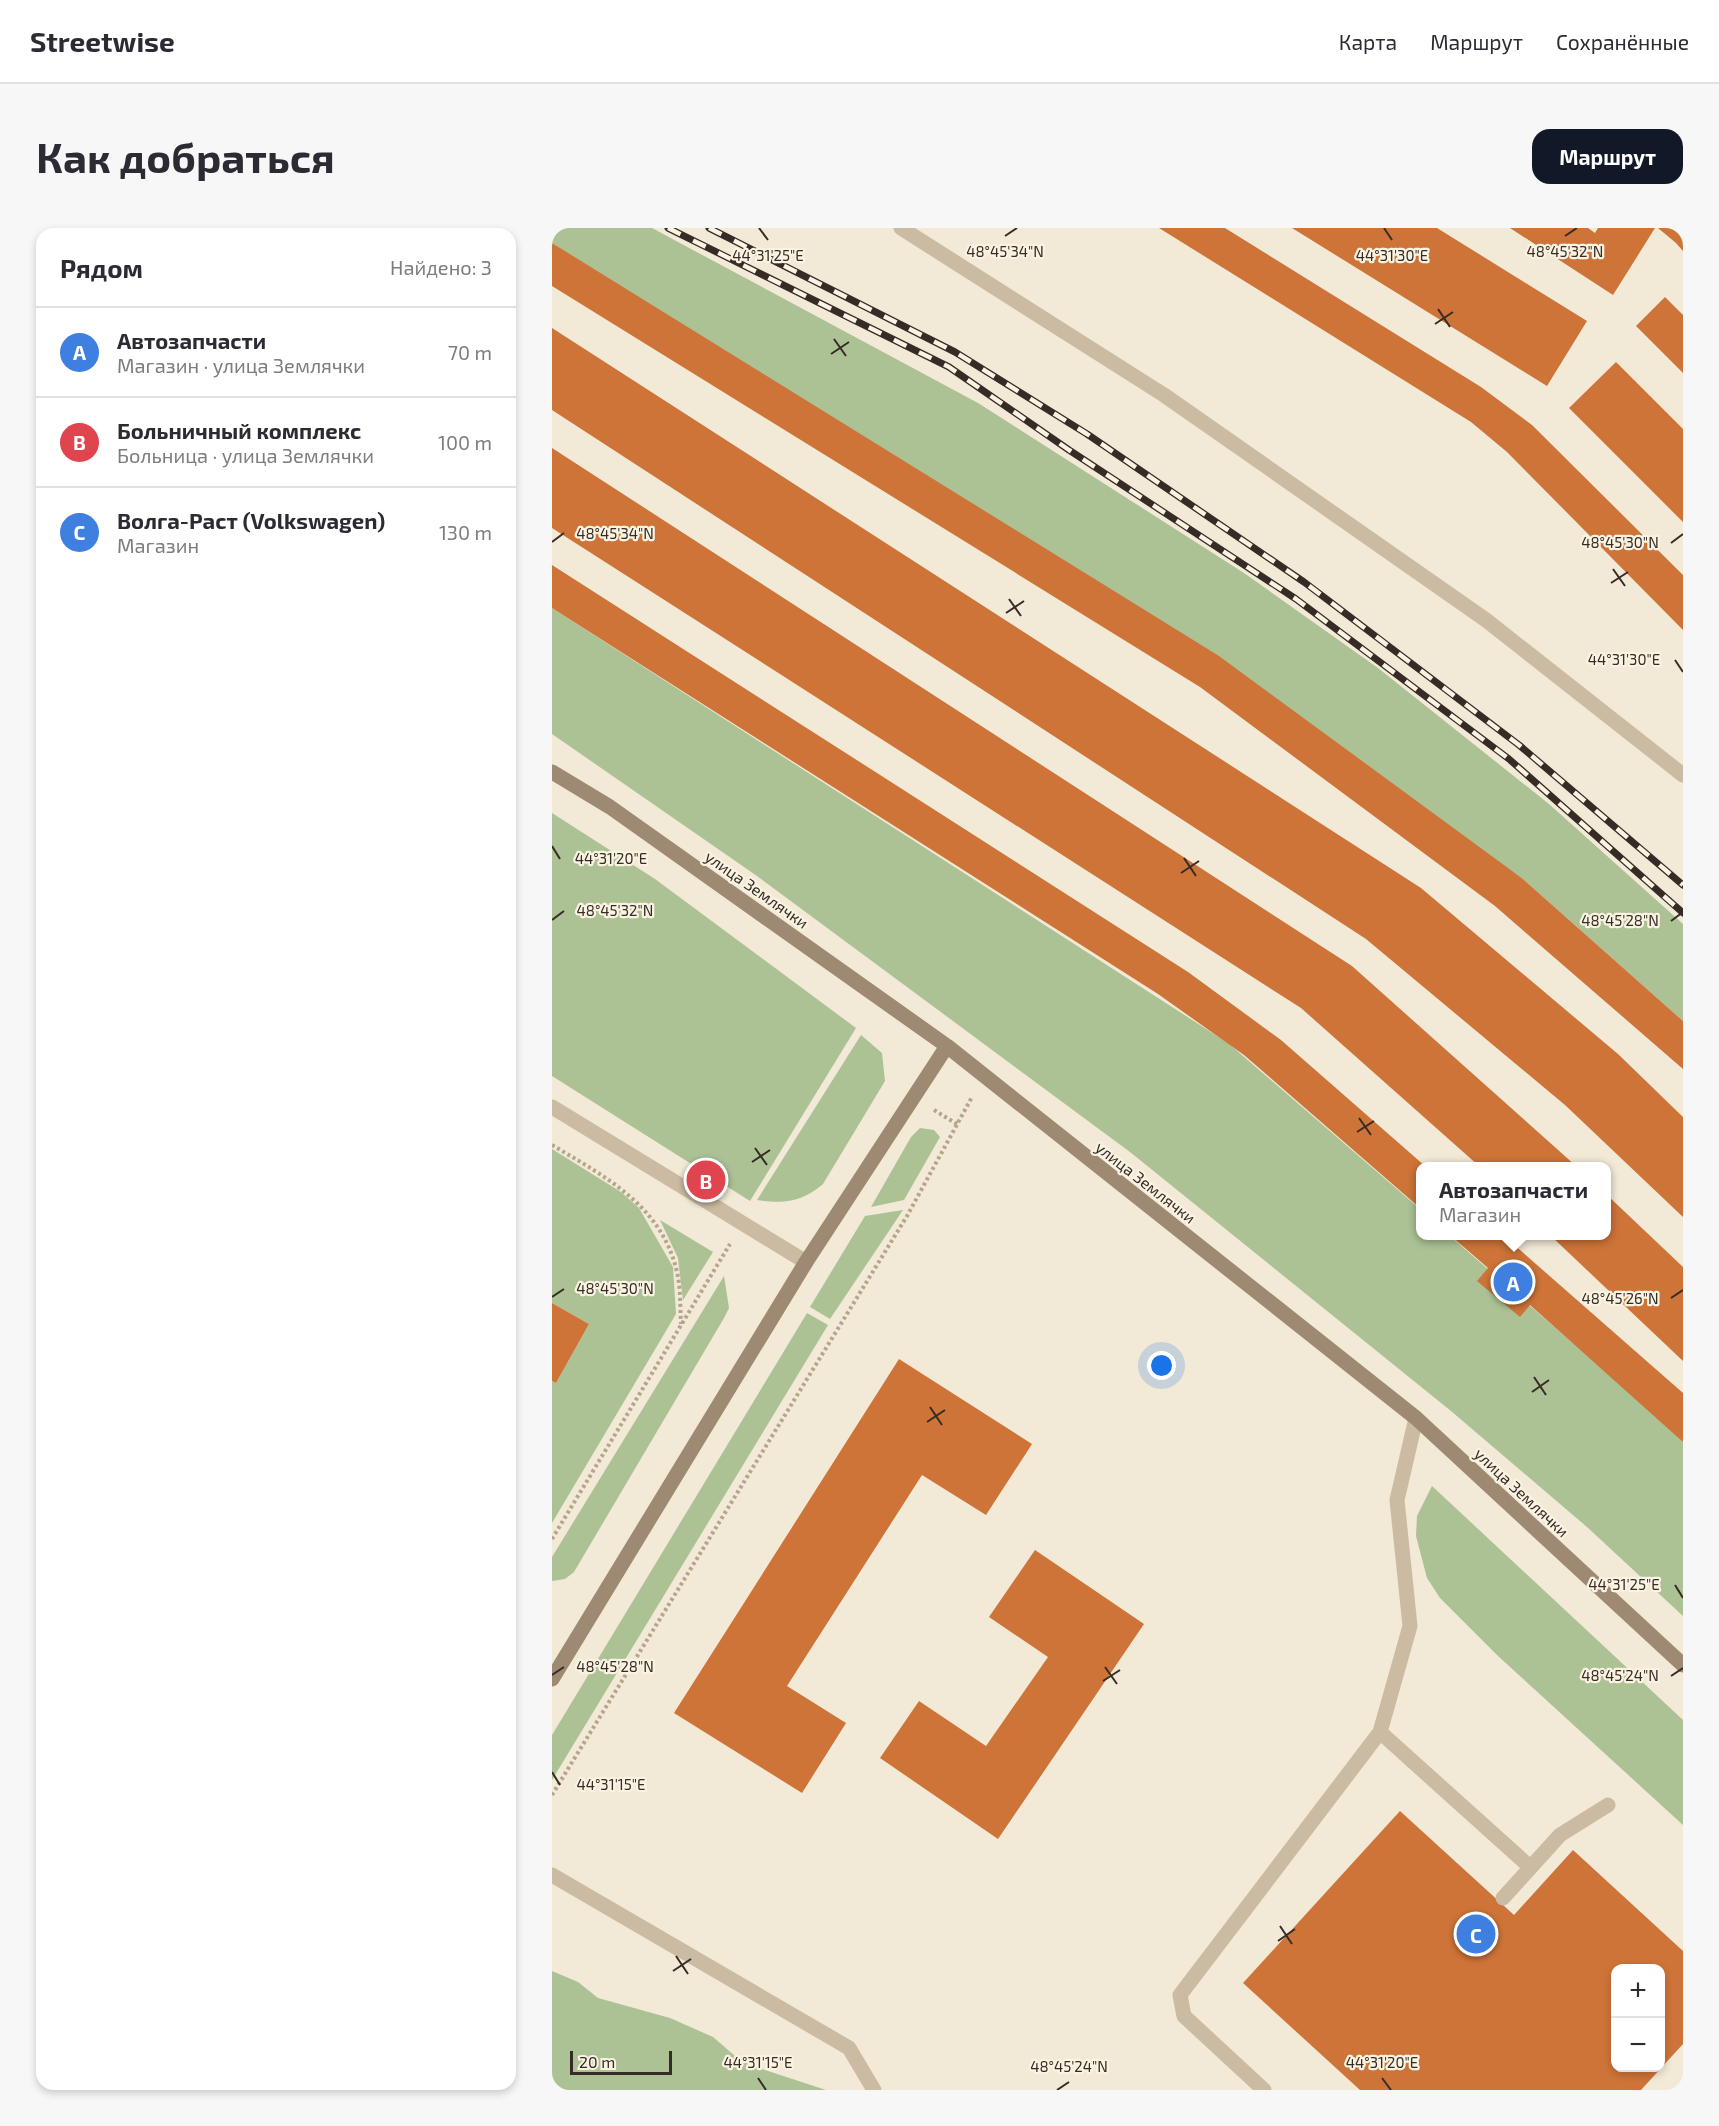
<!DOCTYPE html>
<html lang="ru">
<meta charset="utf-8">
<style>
:root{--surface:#fff;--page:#f7f7f7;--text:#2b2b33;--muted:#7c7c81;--line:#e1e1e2;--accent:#111827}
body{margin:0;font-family:"Exo 2",sans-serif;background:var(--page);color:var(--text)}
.controls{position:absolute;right:18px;bottom:18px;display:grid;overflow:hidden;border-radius:12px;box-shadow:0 3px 9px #0003}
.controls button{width:54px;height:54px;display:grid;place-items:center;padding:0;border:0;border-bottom:2px solid var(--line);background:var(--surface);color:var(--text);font:30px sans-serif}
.scale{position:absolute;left:18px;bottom:15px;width:102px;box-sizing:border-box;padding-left:6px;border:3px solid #342c25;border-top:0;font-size:16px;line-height:21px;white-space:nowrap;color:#342c25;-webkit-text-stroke:4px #faf3e2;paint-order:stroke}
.you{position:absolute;left:610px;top:1138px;width:21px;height:21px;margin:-15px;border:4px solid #fff;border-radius:50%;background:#1a73e8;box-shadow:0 0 0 9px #1a73e833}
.badge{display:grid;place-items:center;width:39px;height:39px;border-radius:50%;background:var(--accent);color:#fff;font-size:20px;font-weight:700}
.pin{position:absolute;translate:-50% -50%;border:3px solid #fff;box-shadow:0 2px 6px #0006}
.popup{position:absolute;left:864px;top:934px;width:195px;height:78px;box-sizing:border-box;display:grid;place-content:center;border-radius:12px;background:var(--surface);filter:drop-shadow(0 2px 4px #0005);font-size:20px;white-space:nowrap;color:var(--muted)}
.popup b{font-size:22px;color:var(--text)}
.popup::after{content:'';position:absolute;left:50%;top:100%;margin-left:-12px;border:12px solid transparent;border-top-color:var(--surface)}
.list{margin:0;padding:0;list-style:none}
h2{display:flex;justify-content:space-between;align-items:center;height:78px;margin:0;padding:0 24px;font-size:26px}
h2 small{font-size:20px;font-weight:400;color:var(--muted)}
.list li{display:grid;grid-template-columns:39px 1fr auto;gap:18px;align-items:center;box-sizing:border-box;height:90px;padding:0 24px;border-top:2px solid var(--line)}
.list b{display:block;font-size:22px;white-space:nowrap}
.list p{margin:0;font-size:20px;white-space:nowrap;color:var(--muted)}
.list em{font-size:20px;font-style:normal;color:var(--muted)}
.map{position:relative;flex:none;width:1131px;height:1862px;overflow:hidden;border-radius:18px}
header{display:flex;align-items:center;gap:36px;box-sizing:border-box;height:84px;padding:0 30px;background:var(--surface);border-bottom:2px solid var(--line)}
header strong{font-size:28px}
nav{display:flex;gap:33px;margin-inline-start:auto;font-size:21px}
.intro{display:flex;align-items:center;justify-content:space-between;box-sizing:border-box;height:144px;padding:0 36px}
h1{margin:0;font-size:42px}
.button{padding:15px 27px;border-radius:18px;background:var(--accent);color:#fff;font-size:21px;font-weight:700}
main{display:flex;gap:36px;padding:0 36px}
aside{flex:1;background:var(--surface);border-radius:18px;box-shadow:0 3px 9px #0003}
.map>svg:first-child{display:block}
.green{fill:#acc295}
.building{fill:#ce7438;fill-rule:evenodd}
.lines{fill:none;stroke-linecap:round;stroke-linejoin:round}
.path{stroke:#b6a58c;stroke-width:4;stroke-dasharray:3 3;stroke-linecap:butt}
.lane{stroke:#cbbba2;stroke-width:15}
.secondary{stroke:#9e8a73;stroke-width:15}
.rail-casing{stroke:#342c25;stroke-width:7}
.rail{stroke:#faf3e2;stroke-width:4.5;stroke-dasharray:14;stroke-linecap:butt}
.ticks{fill:none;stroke:#342c25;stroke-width:2}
.labels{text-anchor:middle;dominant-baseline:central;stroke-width:4.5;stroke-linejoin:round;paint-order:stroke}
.street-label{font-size:16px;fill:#342c25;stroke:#faf3e2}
.ticks-label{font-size:15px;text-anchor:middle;fill:#342c25;stroke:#faf3e2;stroke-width:4.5;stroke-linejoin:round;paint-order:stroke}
</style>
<header>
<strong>Streetwise</strong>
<nav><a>Карта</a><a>Маршрут</a><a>Сохранённые</a></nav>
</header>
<div class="intro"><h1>Как добраться</h1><a class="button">Маршрут</a></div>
<main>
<aside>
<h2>Рядом<small>Найдено: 3</small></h2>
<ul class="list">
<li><span class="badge" style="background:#3f7fe0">A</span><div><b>Автозапчасти</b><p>Магазин · улица Землячки</p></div><em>70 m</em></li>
<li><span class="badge" style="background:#e0444e">B</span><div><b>Больничный комплекс</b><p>Больница · улица Землячки</p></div><em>100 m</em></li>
<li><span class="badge" style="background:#3f7fe0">C</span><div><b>Волга-Раст (Volkswagen)</b><p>Магазин</p></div><em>130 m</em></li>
</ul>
</aside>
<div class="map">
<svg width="1131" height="1862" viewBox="0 0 1131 1862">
<rect width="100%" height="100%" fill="#f2e9d6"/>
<path class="green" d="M0,0H100L426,175L692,345L826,440L997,576L1131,696V793L971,651L0,15Z
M0,380L676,815L868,981V1008H898L1110,1193L1131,1214V1388L1035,1299L899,1183L578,924L205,648L0,506Z
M0,585L103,651L304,800L198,973L0,848Z
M309,807L330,825L333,853L271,956C250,974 233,976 205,972Z
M368,900L382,902L388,909L352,972L319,979L359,909Z
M0,921L69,964L87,980L121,1039L124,1086L0,1295V1153L4,1155L37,1096L0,1075Z
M351,982L278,1091L258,1079L313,988Z
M108,992L161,1024L131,1072L126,1030Z
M172,1048L177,1080L172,1090L22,1344L13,1351L0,1353V1329Z
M255,1085L276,1097L0,1552V1507Z
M880,1258L1131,1492V1597L946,1428L888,1370L875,1350L864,1308L865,1288Z
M0,1743L26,1754L46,1770L118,1790L161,1809L183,1828L210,1841L274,1862H0Z"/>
<path class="building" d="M607,0H673L929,159L980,197L1131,347V402L955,224L919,194Z
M740,0H885L1035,93L995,158Z
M958,0H1036L1043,5L1046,0H1103L1061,67Z
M1106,0H1131V23L1124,15Z
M0,15L667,428L971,651L1131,793V841L943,678L648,459L0,58Z
M1113,69L1131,87V145L1084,98Z
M0,100L869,660L1066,826L1131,889V989L1013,877L814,711L0,182Z
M1064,134L1131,201V294L1017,180Z
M0,220L800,738L1024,938H927L749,780L0,300Z
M0,337L636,744L729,812L873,938H868V980L692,827L606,766L0,380Z
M1054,966L1131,1039V1133L999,1008H1054Z
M899,1008H952L1131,1165V1214L978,1077L968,1089L925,1053L936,1040Z
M0,1075L37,1096L4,1155L0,1153Z
M347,1131L480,1216L434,1287L370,1247L235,1458L294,1495L250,1565L122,1485Z
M483,1322L592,1396L446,1611L328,1530L367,1473L434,1518L496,1429L437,1389Z
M848,1583L962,1687L1021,1622L1131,1723V1816L1089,1862H808L691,1755ZM1064,1740H1108V1840H1064Z"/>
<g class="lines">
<path class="path" d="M382,882L405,896
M0,917C52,948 108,977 124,1040C129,1058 128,1078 129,1096
M0,1311L178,1016
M0,1567L355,988L420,869"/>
<path class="lane" d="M349,0L612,167L934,392L1131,547
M0,879L254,1034
M828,1504L978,1639
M0,1647L297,1820L322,1862
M951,1670L1008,1607L1056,1577
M712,1862L632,1788L628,1767L828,1504L858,1398L845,1272L864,1190"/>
<path class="secondary" d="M0,544L58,579L395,818L864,1190L1131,1437
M0,1451L254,1034L395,818"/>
<defs>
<path id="rail" d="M116,0L397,139L517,222L744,371L957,531L1131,685
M157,0L403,124L535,206L752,354L967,517L1131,657"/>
</defs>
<use href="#rail" class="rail-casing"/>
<use href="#rail" class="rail"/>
</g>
<path class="ticks" d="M207,0L216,12M832,0L840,12M453,8L465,0M1013,8L1025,0M886,81L898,99M883,96L901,84M282,111L294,128M279,126L297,114M0,314L12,305M1119,315L1131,306M1061,341L1073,358M1059,355L1076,344M457,371L469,388M454,385L472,373M1123,432L1131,444M0,618L8,631M632,630L644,648M629,645L647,633M0,692L12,683M1119,693L1131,684M807,890L819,907M805,904L822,893M203,920L215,937M200,934L218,922M0,1069L12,1061M1119,1070L1131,1062M982,1149L994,1167M980,1164L997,1152M378,1179L390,1197M375,1194L393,1182M1123,1357L1131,1370M553,1439L565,1456M0,1447L12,1439M1119,1448L1131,1440M551,1453L568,1442M0,1544L8,1557M728,1698L740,1716M726,1713L743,1701M124,1728L136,1746M121,1743L139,1731M206,1850L214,1862M830,1850L839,1862M505,1862L517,1854"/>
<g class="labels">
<g class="street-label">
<text transform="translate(205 661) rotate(35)">улица Землячки</text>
<text transform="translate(594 954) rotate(38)">улица Землячки</text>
<text transform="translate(970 1264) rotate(43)">улица Землячки</text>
</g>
</g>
<g class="ticks-label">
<text x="453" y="29">48°45'34"N</text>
<text x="1013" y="29">48°45'32"N</text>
<text x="216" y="33">44°31'25"E</text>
<text x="840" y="33">44°31'30"E</text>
<text x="63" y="311">48°45'34"N</text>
<text x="1068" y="320">48°45'30"N</text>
<text x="1072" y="437">44°31'30"E</text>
<text x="59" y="636">44°31'20"E</text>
<text x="63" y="688">48°45'32"N</text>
<text x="1068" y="698">48°45'28"N</text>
<text x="63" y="1066">48°45'30"N</text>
<text x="1068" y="1076">48°45'26"N</text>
<text x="1072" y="1362">44°31'25"E</text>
<text x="63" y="1444">48°45'28"N</text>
<text x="1068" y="1453">48°45'24"N</text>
<text x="59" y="1562">44°31'15"E</text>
<text x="206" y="1840">44°31'15"E</text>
<text x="830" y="1840">44°31'20"E</text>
<text x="517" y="1844">48°45'24"N</text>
</g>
</svg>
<div class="controls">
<button>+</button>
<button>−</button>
</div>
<div class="scale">20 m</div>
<div class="you"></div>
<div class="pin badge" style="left:961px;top:1054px;background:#3f7fe0">A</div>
<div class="popup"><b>Автозапчасти</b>Магазин</div>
<div class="pin badge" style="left:154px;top:952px;background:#e0444e">B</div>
<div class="pin badge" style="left:924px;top:1706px;background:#3f7fe0">C</div>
</div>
</main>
